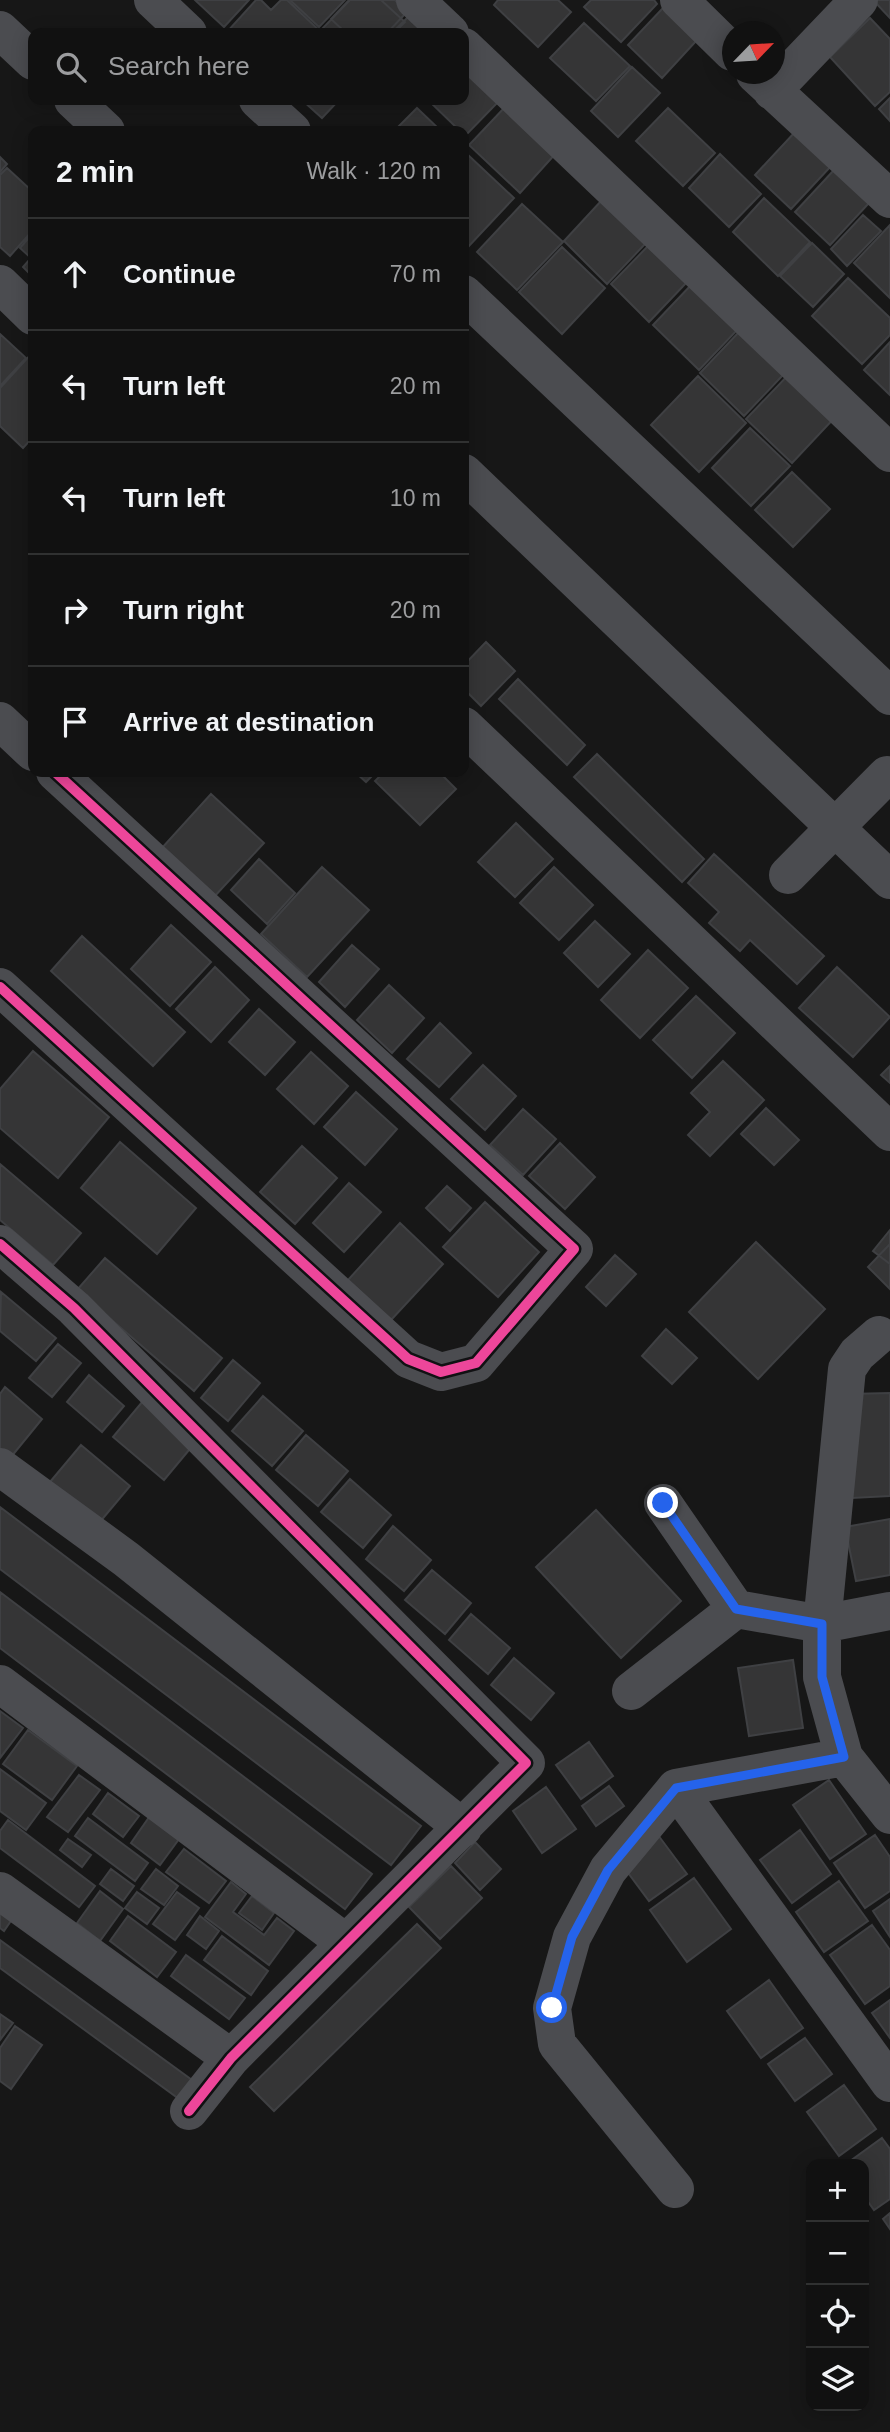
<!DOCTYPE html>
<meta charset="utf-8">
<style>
:root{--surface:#111;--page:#1e1f1f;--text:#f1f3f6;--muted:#9c9d9f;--line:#303131}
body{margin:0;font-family:Helvetica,sans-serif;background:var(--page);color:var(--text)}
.controls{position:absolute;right:21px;bottom:21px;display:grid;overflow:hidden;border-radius:14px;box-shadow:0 4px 18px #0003}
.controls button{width:63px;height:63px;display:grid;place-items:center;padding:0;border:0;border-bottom:2px solid var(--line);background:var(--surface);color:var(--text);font:35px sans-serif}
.compass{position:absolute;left:722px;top:21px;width:63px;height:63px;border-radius:50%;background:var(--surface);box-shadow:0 4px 18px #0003;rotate:65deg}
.stop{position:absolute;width:21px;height:21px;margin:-16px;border:5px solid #2563eb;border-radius:50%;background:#fff}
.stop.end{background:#2563eb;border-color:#fff;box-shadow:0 2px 7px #0008}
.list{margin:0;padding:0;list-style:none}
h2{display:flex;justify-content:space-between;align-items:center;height:91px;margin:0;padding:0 28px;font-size:30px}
h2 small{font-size:23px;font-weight:400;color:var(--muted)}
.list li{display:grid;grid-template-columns:46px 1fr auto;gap:21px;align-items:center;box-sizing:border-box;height:112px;padding:0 28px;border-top:2px solid var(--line)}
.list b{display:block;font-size:26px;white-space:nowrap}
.list em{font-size:23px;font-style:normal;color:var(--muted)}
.icon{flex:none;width:38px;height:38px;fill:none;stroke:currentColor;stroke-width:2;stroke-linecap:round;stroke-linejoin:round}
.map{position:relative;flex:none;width:890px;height:2432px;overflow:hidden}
.search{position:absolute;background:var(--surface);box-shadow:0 4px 18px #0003;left:28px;top:28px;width:441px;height:77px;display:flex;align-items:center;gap:18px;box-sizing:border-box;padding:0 24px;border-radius:14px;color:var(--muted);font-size:26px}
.panel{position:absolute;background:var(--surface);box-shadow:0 4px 18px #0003;left:28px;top:126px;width:441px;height:651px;border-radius:14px}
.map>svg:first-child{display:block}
.building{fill:#353536;stroke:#3f4043;stroke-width:2}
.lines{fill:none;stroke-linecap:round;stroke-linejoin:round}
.minor{stroke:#4b4c50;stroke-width:38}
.cycleway-casing{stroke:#111113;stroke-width:15}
.cycleway{stroke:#ed469a;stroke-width:10}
.route{stroke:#2563eb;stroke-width:9}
</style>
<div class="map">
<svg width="890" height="2432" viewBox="0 0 890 2432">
<rect width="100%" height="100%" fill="#171717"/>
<path class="building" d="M195,0H249L224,27Z
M256,0H261L271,10L281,0H287L322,33H226Z
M290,0H345L319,27Z
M349,0H395L407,12L387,33H346L331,19Z
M350,0H381L405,22L394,33H326L322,29Z
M498,0H558L571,12L538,47L494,5Z
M591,0H654L657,4L621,42L584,7Z
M873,0H890V18Z
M663,8L697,40L662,78L628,45Z
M412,13L433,33H392Z
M870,18L890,39V92L875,106L830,57Z
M584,23L630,66L596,101L550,58Z
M464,65L500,100L465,136L464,131H460L428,100H464Z
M632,67L660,93L618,137L591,111Z
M890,98V121L879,109Z
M302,100H339L322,118Z
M507,105L557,152L520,193L469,145Z
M417,108L441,131H394Z
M668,108L715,153L683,186L636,141Z
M796,131L832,165L791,209L755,175Z
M467,154L514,198L468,247L464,243V158Z
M720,154L761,194L729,227L689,188Z
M0,157L7,164L0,172Z
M7,168L33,192V230L10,256L0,247V175Z
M834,170L869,203L830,245L795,212Z
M764,198L810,242L778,276L733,232Z
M602,200L646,243L607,284L564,241Z
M522,204L563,242L517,290L477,252Z
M863,215L881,231L847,266L831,249Z
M890,225V298L854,263Z
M33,233V277L23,267L31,258L20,248Z
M812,243L844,274L813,307L780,276Z
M650,244L688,281L649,322L611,284Z
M562,247L605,288L562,334L519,292Z
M848,278L890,318V335L862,364L812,316Z
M693,283L739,328L699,370L653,325Z
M739,332L783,375L744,416L700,373Z
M0,334L26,358L0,386Z
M890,342V395L864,370Z
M33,352V437L23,448L0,426V388Z
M794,369L839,413L792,463L746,419Z
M698,376L746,423L699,472L651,425Z
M750,428L790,466L751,506L712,468Z
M792,472L830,509L793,547L755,510Z
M486,642L515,671L481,706L464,689V665Z
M518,679L585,745L567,765L499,699Z
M597,754L704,859L682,882L574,777Z
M355,772H376L366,782Z
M384,772H439L456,789L420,825L375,781Z
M211,794L264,843L213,898L161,849Z
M516,823L553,859L515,897L478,862Z
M714,854L824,956L797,984L750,940L740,951L709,923L719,912L688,883Z
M259,859L295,893L267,924L231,890Z
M322,867L369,910L307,977L261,934Z
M554,867L593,905L559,940L520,903Z
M595,921L630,954L598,987L564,953Z
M171,925L211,962L170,1006L131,969Z
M82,936L185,1032L153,1066L51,971Z
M352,945L379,969L345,1007L319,982Z
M648,950L688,988L640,1038L601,1000Z
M215,967L249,1000L211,1042L176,1009Z
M837,967L890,1017L853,1057L799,1008Z
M389,985L424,1018L392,1053L357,1020Z
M696,996L735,1033L692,1078L653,1040Z
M259,1009L295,1042L265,1075L229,1042Z
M440,1023L471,1053L439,1087L407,1059Z
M33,1051L109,1117L58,1178L0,1128V1089Z
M311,1052L348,1086L314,1124L277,1089Z
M723,1061L764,1100L710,1156L688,1135L710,1112L691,1093Z
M483,1065L516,1096L485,1130L451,1099Z
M890,1066V1083L881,1075Z
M356,1092L397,1129L365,1165L324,1127Z
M766,1108L799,1140L774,1165L741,1134Z
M523,1109L556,1139L523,1175L490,1145Z
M120,1142L196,1208L157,1254L81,1188Z
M560,1143L595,1177L565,1209L529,1176Z
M302,1146L337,1178L295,1224L260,1192Z
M0,1164L81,1233L53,1265L0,1220Z
M349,1183L381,1212L344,1252L313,1223Z
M447,1186L471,1208L450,1231L426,1208Z
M485,1202L539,1252L498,1297L443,1247Z
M400,1223L443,1264L391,1320L348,1280Z
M890,1230V1264L873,1251Z
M756,1242L825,1309L758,1379L689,1312Z
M890,1244V1289L868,1267Z
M615,1255L636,1274L606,1306L586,1287Z
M105,1258L222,1358L194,1391L77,1290Z
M1,1292L56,1338L36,1361L0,1331Z
M666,1329L697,1358L672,1384L642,1356Z
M58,1344L81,1363L52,1397L29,1378Z
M233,1360L260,1383L228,1421L201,1398Z
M89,1375L124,1406L102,1432L67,1402Z
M5,1387L42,1419L11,1457L0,1448V1394Z
M890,1393V1496L852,1498L849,1394Z
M263,1396L303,1431L272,1466L232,1431Z
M143,1401L194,1444L164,1480L113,1437Z
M306,1435L348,1471L318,1506L276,1470Z
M81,1445L130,1486L99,1523L50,1482Z
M350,1479L391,1515L363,1548L321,1512Z
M0,1507L421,1826L391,1865L0,1569Z
M596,1510L681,1601L621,1658L536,1567Z
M890,1519V1575L856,1581L845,1527Z
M393,1526L431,1560L404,1591L366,1559Z
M432,1570L471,1603L445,1634L405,1600Z
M0,1592L372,1874L345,1909L0,1648Z
M471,1614L510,1648L488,1674L449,1640Z
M514,1658L554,1693L531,1720L491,1685Z
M793,1660L803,1728L749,1736L738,1668Z
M0,1711L23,1728L0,1758Z
M28,1730L77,1766L52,1800L3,1764Z
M589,1742L613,1776L581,1799L556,1765Z
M0,1769L46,1803L26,1830L0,1811Z
M79,1775L100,1790L68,1832L47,1817Z
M829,1780L866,1834L830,1859L793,1805Z
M609,1786L624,1806L596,1826L582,1806Z
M546,1787L576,1829L542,1853L513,1811Z
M108,1793L139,1816L123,1837L93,1814Z
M152,1813L182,1835L160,1865L131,1843Z
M88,1818L148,1863L135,1881L75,1836Z
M8,1820L95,1886L79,1907L0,1848V1831Z
M800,1830L831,1874L792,1903L760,1860Z
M658,1835L687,1874L649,1901L620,1862Z
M875,1835L890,1857V1891L865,1908L834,1863Z
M68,1839L91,1855L82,1867L60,1850Z
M475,1842L501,1869L480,1890L455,1863Z
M184,1849L226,1881L209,1903L166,1872Z
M451,1866L482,1898L440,1939L409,1907Z
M111,1869L134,1886L123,1901L100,1884Z
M156,1869L178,1886L164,1905L141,1889Z
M694,1878L731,1929L687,1962L650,1910Z
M839,1881L868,1921L824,1952L796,1912Z
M231,1882L246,1894L233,1912L264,1935L277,1918L294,1931L269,1965L205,1917Z
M100,1891L123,1909L100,1941L77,1923Z
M137,1892L159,1908L147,1924L125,1908Z
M177,1892L199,1908L175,1940L153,1924Z
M252,1896L274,1913L262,1930L239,1913Z
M0,1899L17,1912L4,1931L0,1928Z
M890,1899V1937L873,1911Z
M128,1916L176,1952L157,1977L110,1941Z
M200,1916L219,1931L206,1949L187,1935Z
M417,1924L441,1948L274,2111L250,2087Z
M872,1925L890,1950V1986L865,2004L830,1955Z
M222,1936L268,1971L251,1995L204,1960Z
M0,1940L203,2088L190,2107L0,1968Z
M186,1955L245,1998L229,2019L171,1976Z
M769,1980L803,2028L761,2058L727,2011Z
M890,2000V2038L872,2013Z
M0,2014L13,2023L0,2040Z
M15,2026L42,2045L11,2089L0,2081V2048Z
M805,2038L832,2074L795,2101L768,2064Z
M844,2085L876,2129L839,2156L807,2112Z
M882,2138L890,2149V2199L874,2210L864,2196V2164H846Z
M890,2213V2229L883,2219Z"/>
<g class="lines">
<path class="minor" d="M153,0L188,33
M415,0L450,33
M679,0L732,52
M0,30L33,61
M464,47L890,453
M755,74L890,199
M772,91L859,0
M73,100L106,131
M258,100L292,131
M0,284L33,316
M464,294L890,696
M464,473L890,880
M0,721L33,752
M464,726L890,1132
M788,875L887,775
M0,987L408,1359L441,1372L476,1363L574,1249L55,772
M0,1244L74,1308L526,1763L231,2058L189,2111
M879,1335L857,1354L847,1369L822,1624V1677L844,1757L890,1815
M0,1467L126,1559L463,1828
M663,1503L736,1609
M0,1684L346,1943
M631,1691L736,1609L822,1624L890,1611
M676,1788L890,2083
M0,1891L231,2058
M675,2189L557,2044L552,2008L572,1937L608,1870L676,1788L844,1757"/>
<defs>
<path id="cycleway" d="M0,987L408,1359L441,1372L476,1363L574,1249L55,772
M0,1244L74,1308L526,1763L231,2058L189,2111"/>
</defs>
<use href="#cycleway" class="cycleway-casing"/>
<use href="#cycleway" class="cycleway"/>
</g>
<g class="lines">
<path class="route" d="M552,2008L572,1937L608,1870L676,1788L844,1757L822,1677V1624L736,1609L663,1503"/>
</g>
</svg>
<div class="controls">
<button>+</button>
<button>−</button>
<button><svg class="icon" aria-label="locate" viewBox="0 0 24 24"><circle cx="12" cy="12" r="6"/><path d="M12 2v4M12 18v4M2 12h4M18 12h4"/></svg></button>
<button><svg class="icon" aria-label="layers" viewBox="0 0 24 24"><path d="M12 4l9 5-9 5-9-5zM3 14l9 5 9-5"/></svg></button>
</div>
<svg class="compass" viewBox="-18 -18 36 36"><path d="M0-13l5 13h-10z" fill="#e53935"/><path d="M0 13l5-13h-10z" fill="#9c9d9f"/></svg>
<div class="stop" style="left:552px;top:2008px"></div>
<div class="stop end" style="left:663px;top:1503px"></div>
<div class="search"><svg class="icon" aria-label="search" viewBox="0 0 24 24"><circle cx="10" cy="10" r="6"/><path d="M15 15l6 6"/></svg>Search here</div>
<section class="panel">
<h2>2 min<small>Walk · 120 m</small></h2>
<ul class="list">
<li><svg class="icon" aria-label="ahead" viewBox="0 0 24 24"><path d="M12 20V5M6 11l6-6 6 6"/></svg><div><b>Continue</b></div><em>70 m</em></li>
<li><svg class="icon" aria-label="left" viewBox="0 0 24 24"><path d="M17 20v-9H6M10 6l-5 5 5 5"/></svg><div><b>Turn left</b></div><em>20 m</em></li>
<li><svg class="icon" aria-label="left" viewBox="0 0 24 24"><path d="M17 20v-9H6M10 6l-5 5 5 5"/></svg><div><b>Turn left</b></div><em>10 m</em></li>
<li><svg class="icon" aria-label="right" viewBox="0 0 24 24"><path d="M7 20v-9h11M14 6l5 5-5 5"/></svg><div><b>Turn right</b></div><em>20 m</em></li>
<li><svg class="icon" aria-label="arrive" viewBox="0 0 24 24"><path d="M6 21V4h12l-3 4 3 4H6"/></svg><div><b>Arrive at destination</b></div></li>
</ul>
</section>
</div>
